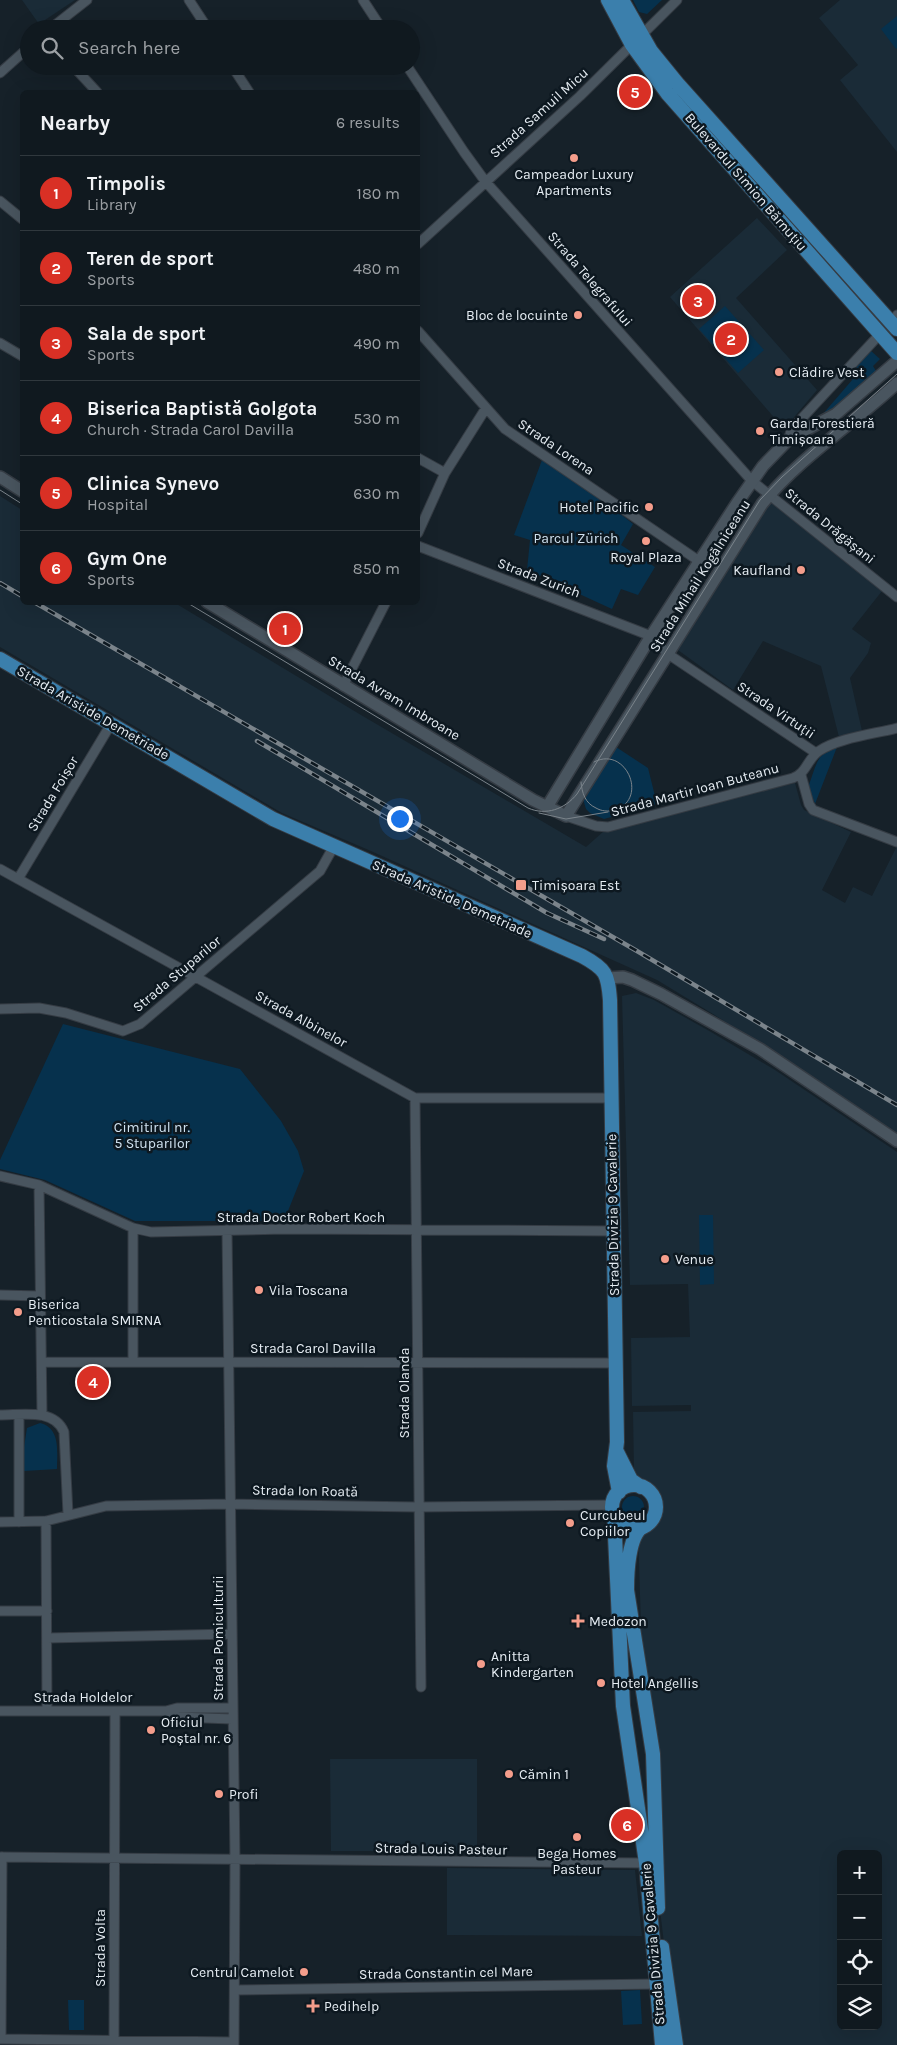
<!DOCTYPE html>
<meta charset="utf-8">
<style>
:root{--surface:#10191f;--page:#192228;--text:#f1f3f6;--muted:#9ca0a4;--line:#30383d;--accent:#d93025}
body{margin:0;font-family:Karla,sans-serif;background:var(--page);color:var(--text)}
.controls{position:absolute;right:15px;bottom:15px;display:grid;overflow:hidden;border-radius:8px;box-shadow:0 5px 20px #0002}
.controls button{width:45px;height:45px;display:grid;place-items:center;padding:0;border:0;border-bottom:1px solid var(--line);background:var(--surface);color:var(--text);font:25px sans-serif}
.you{position:absolute;left:399px;top:818px;width:18px;height:18px;margin:-12px;border:4px solid #fff;border-radius:50%;background:#1a73e8;box-shadow:0 0 0 8px #1a73e833}
.badge{display:grid;place-items:center;width:32px;height:32px;border-radius:50%;background:var(--accent);color:#fff;font-size:16px;font-weight:700}
.pin{position:absolute;translate:-50% -50%;border:2px solid #fff;box-shadow:0 1px 5px #0006}
.list{margin:0;padding:0;list-style:none}
h2{display:flex;justify-content:space-between;align-items:center;height:65px;margin:0;padding:0 20px;font-size:21px}
h2 small{font-size:16px;font-weight:400;color:var(--muted)}
.list li{display:grid;grid-template-columns:32px 1fr auto;gap:15px;align-items:center;box-sizing:border-box;height:75px;padding:0 20px;border-top:1px solid var(--line)}
.list b{display:block;font-size:19px;white-space:nowrap}
.list p{margin:0;font-size:16px;white-space:nowrap;color:var(--muted)}
.list em{font-size:16px;font-style:normal;color:var(--muted)}
.icon{flex:none;width:28px;height:28px;fill:none;stroke:currentColor;stroke-width:2;stroke-linecap:round;stroke-linejoin:round}
.map{position:relative;flex:none;width:897px;height:2045px;overflow:hidden}
.search{position:absolute;background:var(--surface);box-shadow:0 5px 20px #0002;left:20px;top:20px;width:400px;height:55px;display:flex;align-items:center;gap:12px;box-sizing:border-box;padding:0 18px;border-radius:28px;color:var(--muted);font-size:19px}
.panel{position:absolute;background:var(--surface);box-shadow:0 5px 20px #0002;left:20px;top:90px;width:400px;height:515px;border-radius:8px}
.map>svg:first-child{display:block}
.built{fill:#1a2b37;fill-rule:evenodd}
.green{fill:#06314d}
.lines{fill:none;stroke-linecap:round;stroke-linejoin:round}
.minor-casing{stroke:#353c44;stroke-width:11}
.tertiary-casing{stroke:#353c44;stroke-width:14}
.primary-casing{stroke:#353c44;stroke-width:16}
.minor{stroke:#49555f;stroke-width:9}
.tertiary{stroke:#49555f;stroke-width:11}
.primary{stroke:#3b7fac;stroke-width:14}
.tram{stroke:#7b848b;stroke-width:1}
.rail-casing{stroke:#7b848b;stroke-width:4.5}
.rail{stroke:#0d1820;stroke-width:2.5;stroke-dasharray:8;stroke-linecap:butt}
.poi-dot{fill:#f49d8b;stroke:#0d1820;stroke-width:2}
.labels{text-anchor:middle;dominant-baseline:central;stroke-width:5;stroke-linejoin:round;paint-order:stroke}
.street-label{font-size:14px;fill:#e6edf3;stroke:#0d1820}
.poi-label{font-size:14px;fill:#e6edf3;stroke:#0d1820;text-anchor:start}
.park-label{font-size:14px;fill:#d0e2f0;stroke:#0d1820}
</style>
<div class="map">
<svg width="897" height="2045" viewBox="0 0 897 2045">
<rect width="100%" height="100%" fill="#162129"/>
<path class="built" d="M22,0H75L39,24Z
M840,0H897V152L840,80L858,65L819,18Z
M757,218L787,250L736,298L817,390L784,429L670,297Z
M0,496L22,510V602L175,603L361,715L586,847L604,831L613,828L795,783L801,805L804,810L851,832L822,890L845,903L853,887L872,896L897,846V1135L713,1014L657,980L371,851L282,813L0,647Z
M771,502L882,591L852,629L871,643L868,653L850,678L862,731L839,737L821,666L763,641L733,690L678,650Z
M636,993L654,1000L711,1032L775,1070L897,1152V2045H676L657,1884L643,1691L638,1530L652,1518L655,1502L634,1471L633,1412L691,1411V1405L632,1406L631,1338L690,1337L688,1284L630,1285L622,996ZM841,1854H878V2026H841Z
M330,1759H477V1851H331Z
M447,1868L635,1870L642,1936L447,1935Z"/>
<path class="green" d="M633,0H662L647,14L639,12Z
M897,16V48L896,49L881,29Z
M725,306L764,350L738,373L699,329Z
M870,350L880,359L873,366L876,371L868,378L870,382L816,422L853,379L849,374Z
M542,460L608,504L633,524L621,545L655,567L638,595L621,589L612,609L527,570L530,540L514,535Z
M616,747L648,768L657,804L604,819L590,813L586,809L583,799Z
M837,747L815,804L808,787C816,768 815,753 837,747Z
M63,1024L240,1069L281,1121L298,1151L304,1171L284,1221H135L45,1180L0,1169V1160Z
M699,1215H713L714,1284L700,1285Z
M40,1423C61,1428 57,1452 57,1469L24,1471V1447L27,1428Z
M622 1507a11 11 0 1 1 22 0a11 11 0 1 1-22 0Z
M640,1990L642,2024L623,2025L621,1991Z
M68,2000H84V2030H69Z"/>
<g class="lines">
<defs>
<path id="minor" d="M189,0L208,29
M363,0L382,29
M50,29L87,0
M73,66L97,92
M232,66L249,92
M407,66L464,152L485,181L752,481L897,597
M0,73L29,47
M0,201L22,219
M418,244L580,96L677,0
M892,324L897,315
M418,331L505,429L699,561
M0,343L22,356
M789,439L791,430L880,334
M418,458L445,473
M418,533L445,473L486,408
M418,546L651,636L668,654L816,753
M343,686L386,602
M801,775L809,804L813,810L897,842
M566,816L596,826L608,827L793,778C807,773 807,759 819,751C838,738 874,734 897,728
M0,869L415,1098H612
M18,879L111,724
M0,1009L39,1008L66,1013L123,1031L140,1024L320,871L334,846
M415,1098L421,1687
M0,1176L39,1185L133,1228L151,1232L285,1229L613,1231
M39,1185L42,1415
M133,1228V1361
M227,1230L235,1860L234,2045
M0,1295L40,1296
M42,1362L615,1363
M0,1415C22,1415 54,1408 64,1432L68,1514
M19,1415V1522
M46,1521L47,1710
M0,1522L46,1521L106,1506L230,1504L418,1507L612,1505
M0,1611H47
M47,1638L232,1634
M0,1711H166L177,1708H232
M166,1711L178,1717L232,1719
M0,1857L646,1863
M235,1990L657,1984
M0,2039L234,2042
M1,2039L2,1857
M114,2039L115,1712"/>
<path id="tertiary" d="M0,477L22,491
M207,602L533,800L566,816L762,504C800,457 853,424 897,383
M547,807L651,636L737,503L763,466L789,439L836,414L897,361
M607,978L623,977L632,980L661,994L760,1049L897,1141"/>
<path id="primary" d="M608,0L632,45L667,93L897,353
M622,0L651,51L677,83L897,329
M0,659L273,819L582,956C606,969 608,974 610,1000L617,1442L614,1466L619,1492
M617,1452L631,1480L641,1487
M612 1507a22 22 0 1 1 44 0a22 22 0 1 1-44 0Z
M614,1515L623,1706L646,1863L662,2045
M644,1526C628,1534 627,1574 627,1590L653,1754L658,1908
M662,1947L676,2045"/>
</defs>
<use href="#minor" class="minor-casing"/>
<use href="#tertiary" class="tertiary-casing"/>
<use href="#primary" class="primary-casing"/>
<use href="#minor" class="minor"/>
<use href="#tertiary" class="tertiary"/>
<use href="#primary" class="primary"/>
<path class="tram" d="M0,490L22,504
M186,602L528,808C546,816 565,809 577,794L760,500L782,477L897,374
M581,782C582,793 585,803 596,808C601,811 608,812 615,810C649,799 626,745 594,762
M539,813L566,819L608,812"/>
<defs>
<path id="rail" d="M0,583L22,596
M34,602L637,951L897,1105
M257,741L547,913L604,939"/>
</defs>
<use href="#rail" class="rail-casing"/>
<use href="#rail" class="rail"/>
</g>
<g class="poi-dot">
<circle cx="574" cy="158" r="5"/>
<circle cx="578" cy="315" r="5"/>
<circle cx="779" cy="372" r="5"/>
<circle cx="760" cy="431" r="5"/>
<circle cx="649" cy="507" r="5"/>
<circle cx="646" cy="541" r="5"/>
<circle cx="801" cy="570" r="5"/>
<rect x="515" y="879" width="12" height="12" rx="2.5"/>
<circle cx="665" cy="1259" r="5"/>
<circle cx="259" cy="1290" r="5"/>
<circle cx="18" cy="1312" r="5"/>
<circle cx="570" cy="1523" r="5"/>
<path d="M575.5 1613.5h5v5h5v5h-5v5h-5v-5h-5v-5h5z"/>
<circle cx="481" cy="1664" r="5"/>
<circle cx="601" cy="1683" r="5"/>
<circle cx="151" cy="1730" r="5"/>
<circle cx="509" cy="1774" r="5"/>
<circle cx="219" cy="1794" r="5"/>
<circle cx="577" cy="1837" r="5"/>
<circle cx="304" cy="1972" r="5"/>
<path d="M310.5 1998.5h5v5h5v5h-5v5h-5v-5h-5v-5h5z"/>
</g>
<g class="labels">
<g class="street-label">
<text transform="translate(539 113) rotate(-42)">Strada Samuil Micu</text>
<text transform="translate(746 182) rotate(49)">Bulevardul Simion Bărnuțiu</text>
<text transform="translate(590 279) rotate(49)">Strada Telegrafului</text>
<text transform="translate(556 447) rotate(34)">Strada Lorena</text>
<text transform="translate(830 526) rotate(39)">Strada Drăgășani</text>
<text transform="translate(700 576) rotate(-58)">Strada Mihail Kogălniceanu</text>
<text transform="translate(539 578) rotate(21)">Strada Zurich</text>
<text transform="translate(394 698) rotate(31)">Strada Avram Imbroane</text>
<text transform="translate(776 710) rotate(34)">Strada Virtuții</text>
<text transform="translate(93 713) rotate(30)">Strada Aristide Demetriade</text>
<text transform="translate(695 790) rotate(-15)">Strada Martir Ioan Buteanu</text>
<text transform="translate(53 794) rotate(-59)">Strada Foișor</text>
<text transform="translate(452 899) rotate(24)">Strada Aristide Demetriade</text>
<text transform="translate(177 974) rotate(-40)">Strada Stuparilor</text>
<text transform="translate(301 1019) rotate(29)">Strada Albinelor</text>
<text transform="translate(613 1215) rotate(-91)">Strada Divizia 9 Cavalerie</text>
<text x="301" y="1217">Strada Doctor Robert Koch</text>
<text x="313" y="1348">Strada Carol Davilla</text>
<text transform="translate(404 1393) rotate(-90)">Strada Olanda</text>
<text transform="translate(305 1491) rotate(1)">Strada Ion Roată</text>
<text transform="translate(218 1638) rotate(-90)">Strada Pomiculturii</text>
<text x="83" y="1697">Strada Holdelor</text>
<text transform="translate(441 1849) rotate(1)">Strada Louis Pasteur</text>
<text transform="translate(653 1944) rotate(-95)">Strada Divizia 9 Cavalerie</text>
<text transform="translate(100 1948) rotate(-90)">Strada Volta</text>
<text transform="translate(446 1973) rotate(-1)">Strada Constantin cel Mare</text>
</g>
<g class="poi-label">
<text x="574" y="174" text-anchor="middle">Campeador Luxury<tspan x="574" dy="16">Apartments</tspan></text>
<text x="568" y="315" text-anchor="end">Bloc de locuinte</text>
<text x="789" y="372">Clădire Vest</text>
<text x="770" y="423">Garda Forestieră<tspan x="770" dy="16">Timișoara</tspan></text>
<text x="639" y="507" text-anchor="end">Hotel Pacific</text>
<text x="646" y="557" text-anchor="middle">Royal Plaza</text>
<text x="791" y="570" text-anchor="end">Kaufland</text>
<text x="532" y="885">Timișoara Est</text>
<text x="675" y="1259">Venue</text>
<text x="269" y="1290">Vila Toscana</text>
<text x="28" y="1304">Biserica<tspan x="28" dy="16">Penticostala SMIRNA</tspan></text>
<text x="580" y="1515">Curcubeul<tspan x="580" dy="16">Copiilor</tspan></text>
<text x="589" y="1621">Medozon</text>
<text x="491" y="1656">Anitta<tspan x="491" dy="16">Kindergarten</tspan></text>
<text x="611" y="1683">Hotel Angellis</text>
<text x="161" y="1722">Oficiul<tspan x="161" dy="16">Poștal nr. 6</tspan></text>
<text x="519" y="1774">Cămin 1</text>
<text x="229" y="1794">Profi</text>
<text x="577" y="1853" text-anchor="middle">Bega Homes<tspan x="577" dy="16">Pasteur</tspan></text>
<text x="294" y="1972" text-anchor="end">Centrul Camelot</text>
<text x="324" y="2006">Pedihelp</text>
</g>
<g class="park-label">
<text x="576" y="538">Parcul Zürich</text>
<text x="152" y="1127">Cimitirul nr.<tspan x="152" dy="16">5 Stuparilor</tspan></text>
</g>
</g>
</svg>
<div class="controls">
<button>+</button>
<button>−</button>
<button><svg class="icon" aria-label="locate" viewBox="0 0 24 24"><circle cx="12" cy="12" r="6"/><path d="M12 2v4M12 18v4M2 12h4M18 12h4"/></svg></button>
<button><svg class="icon" aria-label="layers" viewBox="0 0 24 24"><path d="M12 4l9 5-9 5-9-5zM3 14l9 5 9-5"/></svg></button>
</div>
<div class="you"></div>
<div class="pin badge" style="left:285px;top:629px">1</div>
<div class="pin badge" style="left:731px;top:339px">2</div>
<div class="pin badge" style="left:698px;top:301px">3</div>
<div class="pin badge" style="left:93px;top:1382px">4</div>
<div class="pin badge" style="left:635px;top:92px">5</div>
<div class="pin badge" style="left:627px;top:1825px">6</div>
<div class="search"><svg class="icon" aria-label="search" viewBox="0 0 24 24"><circle cx="10" cy="10" r="6"/><path d="M15 15l6 6"/></svg>Search here</div>
<section class="panel">
<h2>Nearby<small>6 results</small></h2>
<ul class="list">
<li><span class="badge">1</span><div><b>Timpolis</b><p>Library</p></div><em>180 m</em></li>
<li><span class="badge">2</span><div><b>Teren de sport</b><p>Sports</p></div><em>480 m</em></li>
<li><span class="badge">3</span><div><b>Sala de sport</b><p>Sports</p></div><em>490 m</em></li>
<li><span class="badge">4</span><div><b>Biserica Baptistă Golgota</b><p>Church · Strada Carol Davilla</p></div><em>530 m</em></li>
<li><span class="badge">5</span><div><b>Clinica Synevo</b><p>Hospital</p></div><em>630 m</em></li>
<li><span class="badge">6</span><div><b>Gym One</b><p>Sports</p></div><em>850 m</em></li>
</ul>
</section>
</div>
